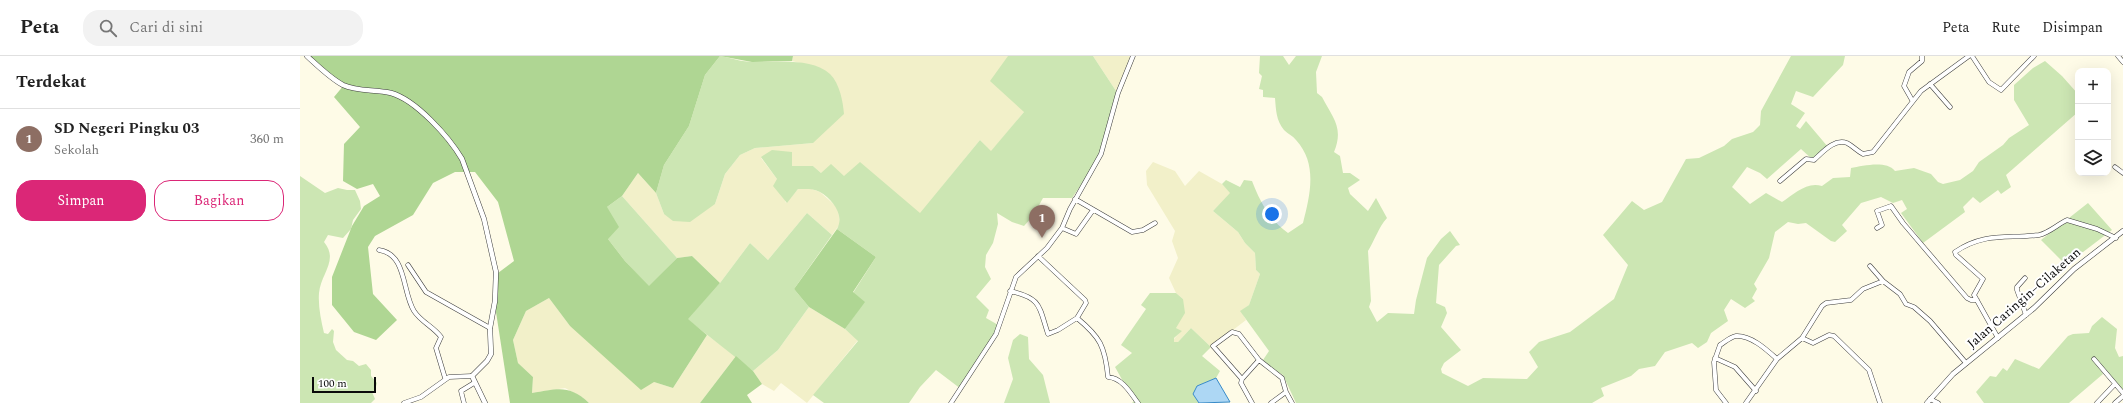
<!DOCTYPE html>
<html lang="id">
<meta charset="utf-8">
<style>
:root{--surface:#fff;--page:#f2f2f2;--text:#222;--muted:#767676;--line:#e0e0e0;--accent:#db2777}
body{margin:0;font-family:Spectral,serif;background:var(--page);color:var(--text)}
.controls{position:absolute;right:12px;top:12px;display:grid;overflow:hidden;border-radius:8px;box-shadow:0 4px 16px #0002}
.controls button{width:36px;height:36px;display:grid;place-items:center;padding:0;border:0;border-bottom:1px solid var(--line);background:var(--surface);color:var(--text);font:20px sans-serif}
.scale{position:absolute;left:12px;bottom:10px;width:64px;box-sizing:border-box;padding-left:4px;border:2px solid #0a0a0a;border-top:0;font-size:11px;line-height:14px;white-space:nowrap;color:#0a0a0a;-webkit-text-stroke:3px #fff;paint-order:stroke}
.you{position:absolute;left:972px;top:158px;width:14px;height:14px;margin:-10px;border:3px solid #fff;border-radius:50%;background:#1a73e8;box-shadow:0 0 0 6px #1a73e833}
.badge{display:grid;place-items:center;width:26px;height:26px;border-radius:50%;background:var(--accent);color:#fff;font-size:13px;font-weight:700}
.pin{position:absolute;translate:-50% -33px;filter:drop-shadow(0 1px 2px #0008)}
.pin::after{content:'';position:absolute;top:21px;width:14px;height:12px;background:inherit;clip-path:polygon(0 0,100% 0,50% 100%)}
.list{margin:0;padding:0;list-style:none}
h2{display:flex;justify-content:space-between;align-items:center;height:52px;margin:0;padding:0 16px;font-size:17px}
h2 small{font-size:13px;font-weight:400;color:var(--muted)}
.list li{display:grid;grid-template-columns:26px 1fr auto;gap:12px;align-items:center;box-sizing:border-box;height:60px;padding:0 16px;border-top:1px solid var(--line)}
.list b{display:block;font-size:15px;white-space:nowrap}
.list p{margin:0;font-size:13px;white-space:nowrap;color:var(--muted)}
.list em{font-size:13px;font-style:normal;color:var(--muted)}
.actions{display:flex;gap:8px;padding:12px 16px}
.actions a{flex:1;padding:9px 0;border:1px solid var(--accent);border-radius:16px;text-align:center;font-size:14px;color:var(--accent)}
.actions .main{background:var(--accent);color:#fff}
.icon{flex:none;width:22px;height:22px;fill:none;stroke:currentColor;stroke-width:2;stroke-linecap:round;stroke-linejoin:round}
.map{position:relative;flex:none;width:1823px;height:347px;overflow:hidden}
header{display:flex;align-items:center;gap:24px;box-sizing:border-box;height:56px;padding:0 20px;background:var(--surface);border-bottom:1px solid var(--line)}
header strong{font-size:19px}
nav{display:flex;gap:22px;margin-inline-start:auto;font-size:14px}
.search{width:280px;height:36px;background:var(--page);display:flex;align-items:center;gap:10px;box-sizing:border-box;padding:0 14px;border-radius:16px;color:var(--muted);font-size:15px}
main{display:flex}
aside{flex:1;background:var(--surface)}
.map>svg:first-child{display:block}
.farmland{fill:#f2f0c9}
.green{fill:#cce6b3}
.forest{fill:#afd693}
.water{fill:#add7f4;stroke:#378ac8}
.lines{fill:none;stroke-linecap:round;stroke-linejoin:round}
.minor-casing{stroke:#3d3d3d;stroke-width:5}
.tertiary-casing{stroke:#3d3d3d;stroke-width:5.5}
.minor{stroke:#fff;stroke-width:4}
.tertiary{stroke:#fff;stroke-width:4.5}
.labels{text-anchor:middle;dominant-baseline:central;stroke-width:4;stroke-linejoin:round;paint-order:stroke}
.street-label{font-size:13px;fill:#0a0a0a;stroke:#fff}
</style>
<header>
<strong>Peta</strong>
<div class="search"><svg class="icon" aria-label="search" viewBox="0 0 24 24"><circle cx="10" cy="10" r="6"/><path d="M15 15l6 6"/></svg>Cari di sini</div>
<nav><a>Peta</a><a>Rute</a><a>Disimpan</a></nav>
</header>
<main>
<aside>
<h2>Terdekat<small></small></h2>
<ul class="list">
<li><span class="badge" style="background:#8d6e63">1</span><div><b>SD Negeri Pingku 03</b><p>Sekolah</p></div><em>360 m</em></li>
</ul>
<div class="actions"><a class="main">Simpan</a><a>Bagikan</a></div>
</aside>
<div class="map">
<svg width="1823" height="347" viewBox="0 0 1823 347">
<rect width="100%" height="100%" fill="#fefbe7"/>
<path class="farmland" d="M493,0H708L724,56L691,96L680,84L620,158L594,136L544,120L521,117L513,110H492L461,102L477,123L486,147L498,133L509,132L520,136L538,152L540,168L532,179L507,157L468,204L450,187L420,227L392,200L377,202L322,140L338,117L356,137L364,158L415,148L425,118L440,99L455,92L513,87L519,12L492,5Z
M793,0H835L827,22L818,38Z
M853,106L875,115L885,130L899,115L922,128L931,137L913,155L938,176L945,187L955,197L956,214L960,218L949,249L941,255L946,264L911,291L891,272L878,286H874V283L881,275L876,272L883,243L876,237L869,222L878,202L872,185L875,175L847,129L846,115Z
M249,242L270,270L354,326L373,332L407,279L436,300L400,347H289L282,341L265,332L232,337L233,321L218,307L213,284L226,255Z
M509,251L545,273L558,284L507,347L481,327L474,335L462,328L453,315L478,294Z"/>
<path class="green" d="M420,0C431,2 442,6 453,6C476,7 512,1 530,18C540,28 543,46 544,58L513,87L455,92L440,99L425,118L415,148L390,166L373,165L364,158L356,137L364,109L389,70L405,19Z
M708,0H793L818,38L798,104L772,142H743L733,160L724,170L712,166L697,157L698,168L693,187L686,199L685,211L691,223L676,241L689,254L686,262L700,270L661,333L636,314L620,331L609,347H524L513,339L558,285L545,273L564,246L553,237L576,201L537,173C545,159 532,143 520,136C513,132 505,133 498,133L487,147L473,130L477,123L461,101L472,94L492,96V110H513L521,117L531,108L544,120L560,106L620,157L680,84L691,95L724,56L690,25Z
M960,0H983L989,9L996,0H1022L1016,16L1017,37L1022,41C1033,62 1044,72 1034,96L1040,100L1043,117H1050L1060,124L1048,132L1050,138L1068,155L1076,142L1087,162C1078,172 1075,184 1068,195L1071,245L1069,251L1077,266L1088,257L1114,258L1116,244L1127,202L1141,183L1150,175L1160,189L1156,190L1139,209L1136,247L1145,251L1147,257L1141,271L1161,294L1144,307L1141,313L1142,317L1168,330L1183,322L1227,323L1238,311L1229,296L1239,286L1270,276L1314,243L1328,209L1303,179L1332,145L1344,154L1362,146L1386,103L1399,102L1424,90L1432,83L1453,76L1460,69L1461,55L1491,0H1545L1543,9L1513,41L1496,35L1491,48L1505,57L1496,70L1500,73L1506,65L1528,91L1512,103L1501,93L1467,123L1460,117L1447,111L1432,131L1450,148L1466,137L1482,146C1494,138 1507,125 1522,130L1533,122L1550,121L1551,112C1563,110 1586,104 1595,115L1614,112L1631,118L1638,126L1643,128L1660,124L1673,115L1679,106L1703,89L1709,82L1729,69L1714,44V29L1733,12L1745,5L1762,20L1778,38V56L1706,119L1711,131L1701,138L1698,134L1680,147L1673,141L1663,151L1665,156L1623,187L1601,157L1607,153L1602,144L1593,147L1581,141L1561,147L1542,169L1547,175L1535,186L1531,185L1506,167L1498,168L1488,166L1475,176L1469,202L1454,228L1457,233L1452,242L1455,245L1445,252L1431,243L1424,254L1428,265L1411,277L1407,286L1398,292L1392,287L1365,296L1355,310L1339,313L1331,320L1301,332L1304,340L1292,347H996L983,319L973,313L963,304L969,295L940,255L949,249L960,218L956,214L955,197L945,187L938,176L913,155L930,137L922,128L926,124L940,131L944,124L952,125C960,146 970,164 988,177L1003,167C1010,139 1018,108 996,84C993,80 988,78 984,74C976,64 976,54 975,42L963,41V34L959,33L962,20L959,17Z
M0,120L25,137L38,132L47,134H55L60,145L61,153L53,164L51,173L43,182L28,179L24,186C39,204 21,217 19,237C18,250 21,264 24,277L28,278L32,273L34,275L33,286L36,294L47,304L53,305L59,310L66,308L71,314V320L77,327L75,334L72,336L75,343L71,347H0Z
M322,140L377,202L349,231L325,205L308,183L307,151Z
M1788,147L1812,174L1766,209L1741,184Z
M507,157L532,179L494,233L509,251L478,294L453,315L387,263L420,227L450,187L468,204Z
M850,237H876L883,243L885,257L876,272L882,275L874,282V286H878L891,272L911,291L902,300L920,315L916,322L897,330L893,338L899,347H832L834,345L815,311L832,297L821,289L846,253L841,249Z
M1802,261L1817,273L1815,292L1819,301L1823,300V338L1801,314L1803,318L1769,347H1684L1676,336L1690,320L1696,321L1703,312L1707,315L1715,303L1739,313L1768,280L1773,278L1789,277L1792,270Z
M720,278L728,281L729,303L743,319L750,347H704L713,323L708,302L713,284Z"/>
<path class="forest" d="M10,0H493L492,5L452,6L420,0L405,19L389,70L364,109L356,137L338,117L322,140L307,151L319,171L308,183L325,205L349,230L377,202L392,200L420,227L388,263L407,279L373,332L354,326L341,334L270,270L249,242L226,255L213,284L218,307L233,321L232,337C257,333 269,328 289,347H210L196,256L194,220L214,205L198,146L175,116H155L133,127L113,159L75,180L68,191L73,238L97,264L76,284L54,276L32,249V221L52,170L64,150L80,140L73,128L57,133L43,125L44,88L60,71L34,41L44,29L22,13Z
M537,173L576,201L553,236L565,246L545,273L509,251L494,233Z
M436,300L453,315L462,328L447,339L452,347H400Z"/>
<path class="water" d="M916,322L930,346L899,347L893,338L897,330Z"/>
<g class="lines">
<defs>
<path id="minor" d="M1672,0L1689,26L1701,34L1734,0
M1818,0L1823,6
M1630,28L1650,51
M1612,44L1604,30L1609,16L1622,5V0
M1815,111L1823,117
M1480,125L1506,103L1514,104C1522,97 1534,82 1547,87C1553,90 1557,95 1563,98L1573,96L1621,35L1669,0
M775,143L832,176L843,174L855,167
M762,172L776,178L793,154
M1577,172L1582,169L1577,155L1591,150L1603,167L1667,242L1671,244H1677
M79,194C107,198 102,236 114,255C121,266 134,271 141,281L136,292L145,322
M738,200L785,244L786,247L777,262C800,281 805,290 808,321C822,322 830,336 838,347
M108,209L126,236L190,272
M1570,210L1583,225
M1725,222L1717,231V234L1726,259
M710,235C742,242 739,251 748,278L758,274L777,262
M1502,282L1513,287L1529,279L1534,280L1569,314L1580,347
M1698,282L1674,239L1683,223L1656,199L1655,196C1684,176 1707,183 1739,179C1749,177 1758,168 1767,164L1797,173L1816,182
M1415,302L1435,311L1456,335
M1794,303L1823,337
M942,323L913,290L932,276L939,278L959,304L982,322L986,336L992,347
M1630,343L1638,347
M104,347L121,341L149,321L172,320
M164,347L161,335L174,327
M651,347L696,278L716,221L747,192L762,172L770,153L801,98L818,37L833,0
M952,347L941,327L942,323L959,304
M971,347L986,336
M1426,347L1416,334L1414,306L1420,289C1425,286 1430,281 1436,280C1451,279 1467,294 1477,303
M1446,347L1477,303L1502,282L1522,250L1526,247L1551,244L1563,233L1583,225L1600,238L1606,248L1614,251L1630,265L1666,307
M1797,347L1815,328
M1815,347L1823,340"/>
<path id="tertiary" d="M7,0C18,10 30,22 43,29C58,36 75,33 91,37C116,44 149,81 162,103L184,163L196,216L195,245L190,272L191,298L187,305L172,320L185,347
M1627,347L1653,318L1734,252L1774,213L1823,175"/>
</defs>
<use href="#minor" class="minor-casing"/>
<use href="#tertiary" class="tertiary-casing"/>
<use href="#minor" class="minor"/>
<use href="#tertiary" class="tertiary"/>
</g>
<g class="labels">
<g class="street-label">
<text transform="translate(1724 242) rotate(-41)">Jalan Caringin–Cilaketan</text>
</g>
</g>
</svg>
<div class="controls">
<button>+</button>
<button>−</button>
<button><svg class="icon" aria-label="layers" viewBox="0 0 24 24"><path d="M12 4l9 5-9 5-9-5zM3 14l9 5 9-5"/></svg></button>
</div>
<div class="scale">100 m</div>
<div class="you"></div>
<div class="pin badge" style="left:742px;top:182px;background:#8d6e63">1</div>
</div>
</main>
